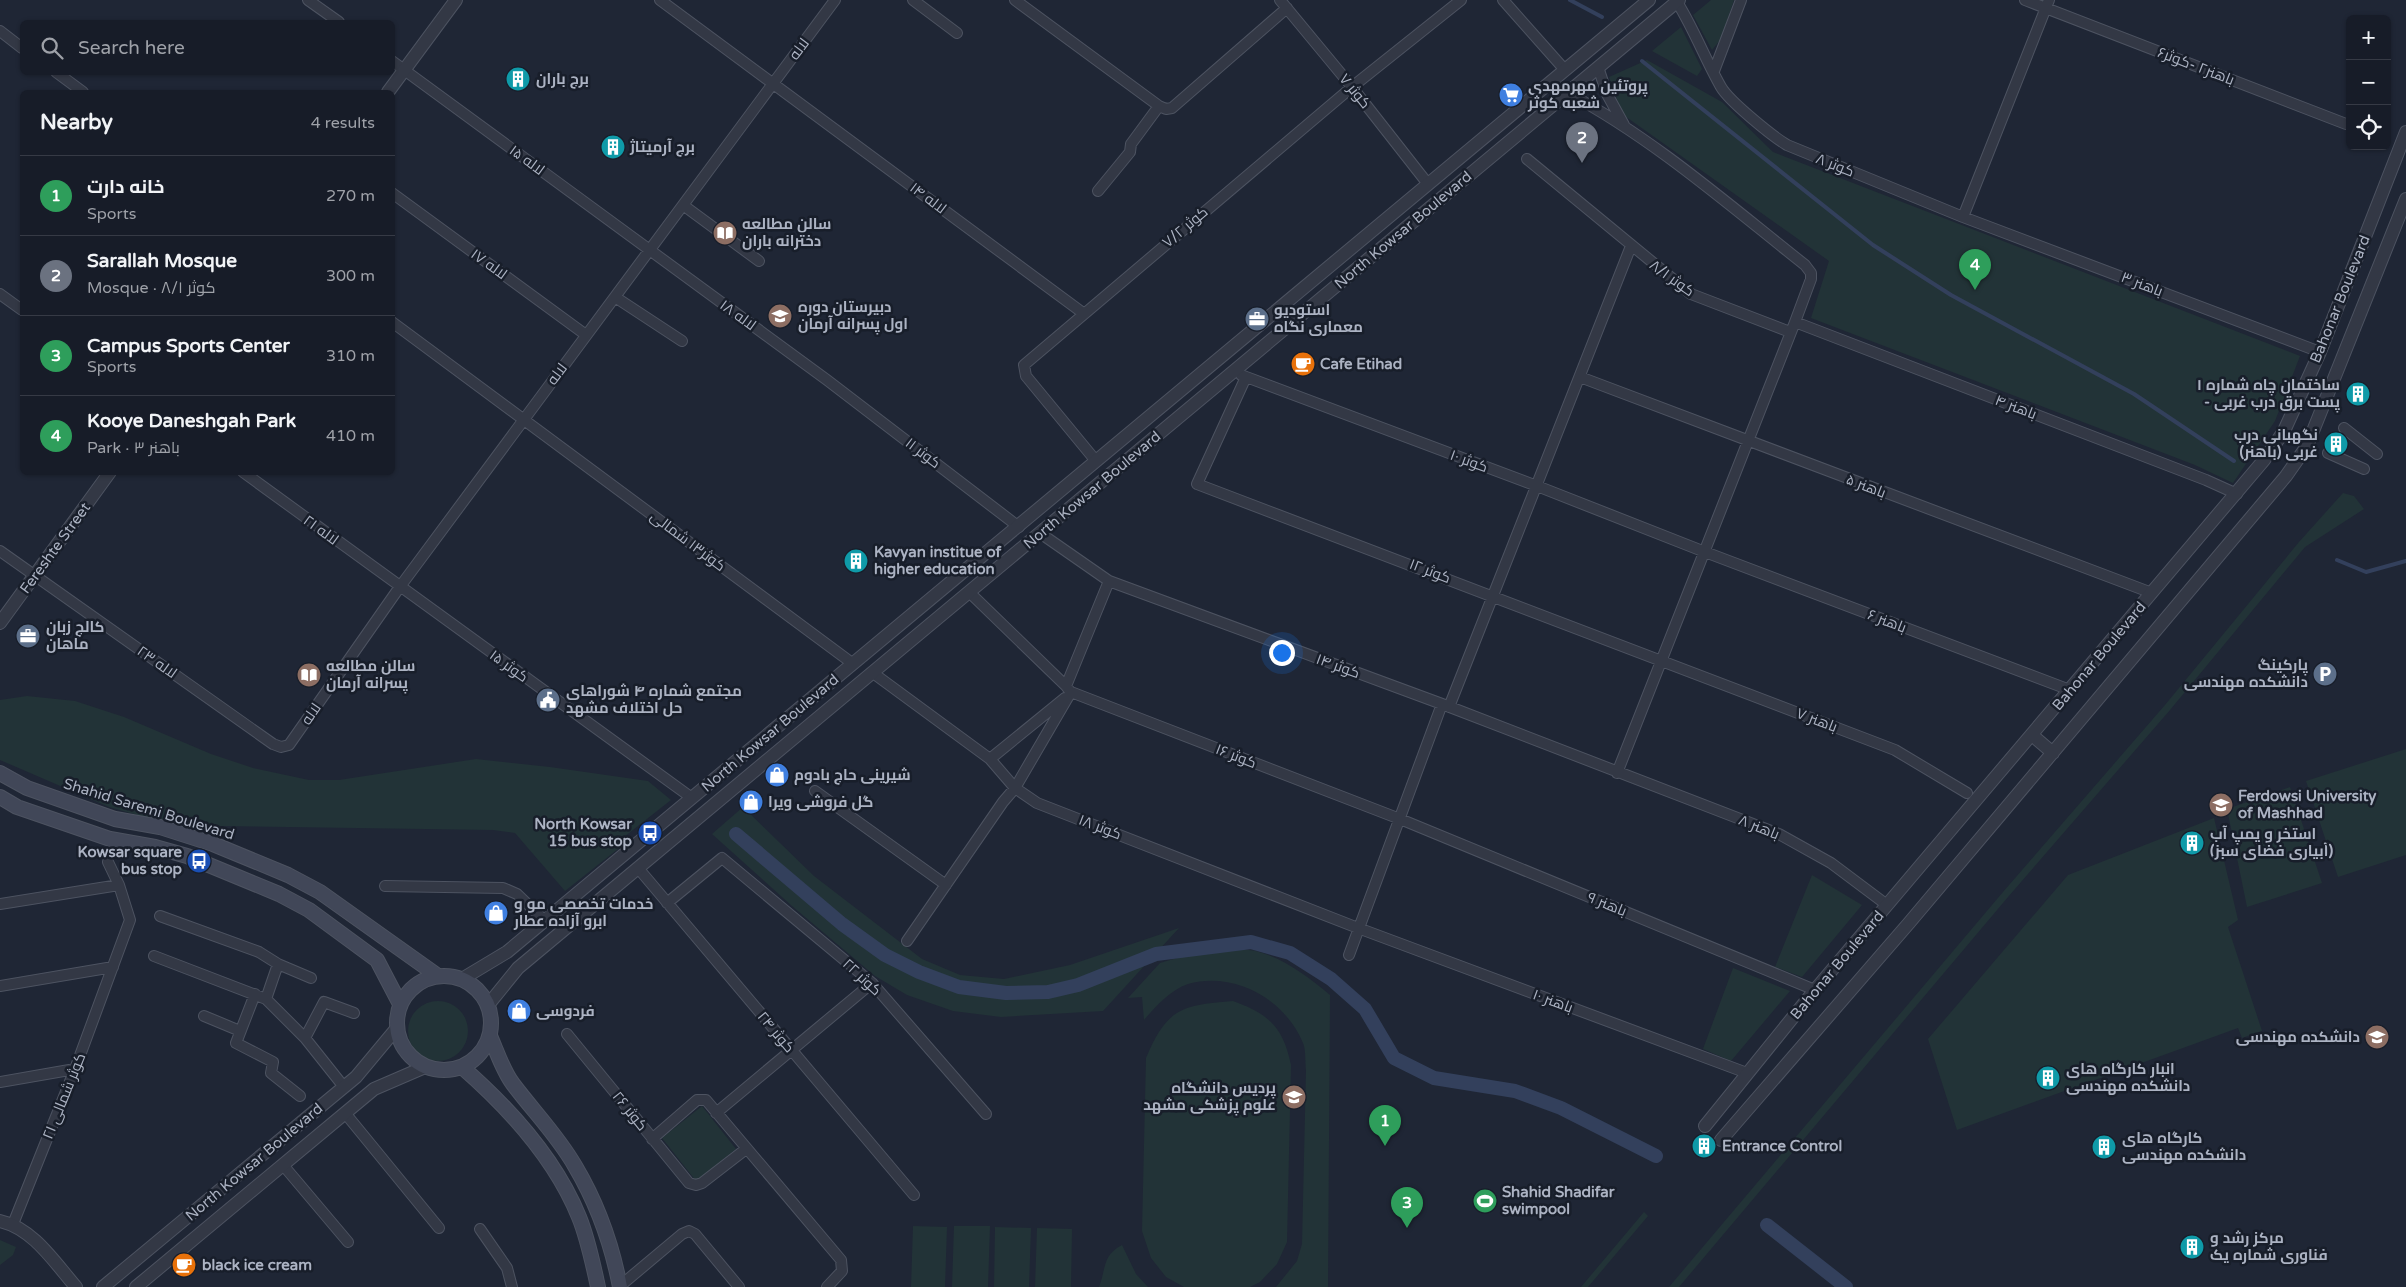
<!DOCTYPE html>
<meta charset="utf-8">
<style>
:root{--surface:#171c28;--page:#242934;--text:#f1f3f6;--muted:#9ea1a8;--line:#363a45;--accent:#80a0f5}
body{margin:0;font-family:"Varela Round",Cairo,sans-serif;background:var(--page);color:var(--text)}
.controls{position:absolute;right:15px;top:15px;display:grid;overflow:hidden;border-radius:8px;box-shadow:0 1px 4px #0004}
.controls button{width:45px;height:45px;display:grid;place-items:center;padding:0;border:0;border-bottom:1px solid var(--line);background:var(--surface);color:var(--text);font:25px sans-serif}
.you{position:absolute;left:1281px;top:652px;width:18px;height:18px;margin:-12px;border:4px solid #fff;border-radius:50%;background:#1a73e8;box-shadow:0 0 0 8px #1a73e833}
.badge{display:grid;place-items:center;width:32px;height:32px;border-radius:50%;background:var(--accent);color:#fff;font-size:16px;font-weight:700}
.pin{position:absolute;translate:-50% -41px;filter:drop-shadow(0 1px 2px #0008)}
.pin::after{content:'';position:absolute;top:26px;width:18px;height:15px;background:inherit;clip-path:polygon(0 0,100% 0,50% 100%)}
.list{margin:0;padding:0;list-style:none}
h2{display:flex;justify-content:space-between;align-items:center;height:65px;margin:0;padding:0 20px;font-size:21px}
h2 small{font-size:16px;font-weight:400;color:var(--muted)}
.list li{display:grid;grid-template-columns:32px 1fr auto;gap:15px;align-items:center;box-sizing:border-box;height:80px;padding:0 20px;border-top:1px solid var(--line)}
.list b{display:block;font-size:19px;white-space:nowrap}
.list p{margin:0;font-size:16px;white-space:nowrap;color:var(--muted)}
.list em{font-size:16px;font-style:normal;color:var(--muted)}
.icon{flex:none;width:28px;height:28px;fill:none;stroke:currentColor;stroke-width:2;stroke-linecap:round;stroke-linejoin:round}
.map{position:relative;flex:none;width:2406px;height:1287px;overflow:hidden}
.search{position:absolute;background:var(--surface);box-shadow:0 1px 4px #0004;left:20px;top:20px;width:375px;height:55px;display:flex;align-items:center;gap:12px;box-sizing:border-box;padding:0 18px;border-radius:8px;color:var(--muted);font-size:19px}
.panel{position:absolute;background:var(--surface);box-shadow:0 1px 4px #0004;left:20px;top:90px;width:375px;height:385px;border-radius:8px}
.map>svg:first-child{display:block}
.green{fill:#223337}
.lines{fill:none;stroke-linecap:round;stroke-linejoin:round}
.stream{stroke:#33405c;stroke-width:4}
.canal{stroke:#33405c;stroke-width:14}
.minor-casing{stroke:#4d5361;stroke-width:12}
.tertiary-casing{stroke:#4d5361;stroke-width:14}
.secondary-casing{stroke:#4d5361;stroke-width:16}
.minor{stroke:#333845;stroke-width:10}
.tertiary{stroke:#333845;stroke-width:12}
.secondary{stroke:#414758;stroke-width:14}
.labels{text-anchor:middle;dominant-baseline:central;stroke-width:5;stroke-linejoin:round;paint-order:stroke}
.street-label{font-size:15px;fill:#acb3c3;stroke:#181e2a}
.poi-label{font-size:15px;font-weight:bold;fill:#acb3c3;stroke:#181e2a;text-anchor:start}
</style>
<div class="map">
<svg width="2406" height="1287" viewBox="0 0 2406 1287">
<rect width="100%" height="100%" fill="#1f2635"/>
<path class="green" d="M1711,0H1734L1721,39L1712,50L1693,15Z
M1681,27L1702,69L1697,76L1652,51Z
M1647,60L1722,102L1773,152L2300,356L2275,421L2233,483L2195,465L1811,318L1829,261L1622,114L1609,77Z
M2343,493L2354,496L2364,509L2305,547L2170,710L2008,897L1679,1287H1669L2003,892L2165,705L2299,542Z
M27,696L75,701L124,717L211,754L253,768L309,780H339L476,759L550,767L648,781L671,800L624,837L623,845L565,891L515,833L493,830L217,826L144,817L109,807L0,760V700Z
M2406,749V855L2338,877L2306,781Z
M2290,787L2322,883L2247,907L2227,809Z
M743,807L814,876L922,959L960,975L1004,979L1070,965L1179,928L1103,1011L1001,1017L953,1011L907,995L875,976L792,906L712,834Z
M2214,818L2238,920L2228,927L2262,1031L2242,1038L2238,1028L1957,1130L1928,1039L2068,875Z
M1812,875L1862,905L1802,977L1775,967Z
M1231,950C1240,950 1250,949 1259,952C1285,959 1310,978 1330,995L1328,1287H1276L1297,1261L1302,1244L1306,1070C1305,1062 1306,1050 1303,1043C1285,999 1234,971 1188,984C1170,990 1155,1007 1144,1020L1142,997L1128,998L1160,963L1187,955Z
M1733,968L1790,991L1731,1061L1703,1049Z
M1233,1001C1269,1014 1283,1027 1291,1065L1287,1242L1277,1264L1260,1282L1250,1287H1184L1166,1277L1151,1258L1142,1231L1146,1058C1167,1008 1182,1005 1233,1001Z
M408 1031a30 30 0 1 1 60 0a30 30 0 1 1-60 0Z
M702,1106L736,1149L696,1181L662,1138Z
M1644,1212L1648,1216L1588,1287H1581Z
M913,1226L947,1227L945,1287H911Z
M954,1226H990L988,1287H952Z
M995,1227L1031,1228L1029,1287H994Z
M1037,1228L1072,1229L1071,1287H1035Z
M0,1240L16,1247L13,1255L0,1265Z
M1122,1245L1136,1274L1148,1287H1099C1106,1270 1102,1255 1122,1245Z"/>
<g class="lines">
<path class="stream" d="M1570,0L1602,17
M1642,61L1873,245L1951,295L2134,394L2234,461
M2337,560L2366,572L2406,561"/>
<path class="canal" d="M736,834L842,924L885,955L919,972L959,987L1006,993L1048,992L1078,985L1156,954L1251,942L1290,953L1331,979L1365,1009L1394,1058L1434,1078L1515,1091L1561,1108L1656,1156
M1767,1225L1846,1287"/>
<defs>
<path id="minor" d="M308,0L339,22
M660,0L1083,313
M913,0L957,33
M1015,0L1159,106L1166,109L1172,108L1287,8
M1280,0L1352,87L1428,184
M1503,0L1565,70
M2025,0L2346,124
M1677,2C1694,29 1705,59 1721,87C1729,101 1772,136 1787,145L1963,217L2320,352
M0,31L22,48
M392,61L827,380L1019,527
M1598,67L1607,94L1624,125
M1714,71L1741,0
M56,72L83,92
M1568,93C1654,139 1729,205 1805,265L1811,273V279L1795,322L1617,773
M1527,159L1691,294L1790,332
M1098,191L1130,152L1131,144L1159,106
M392,193L586,335
M683,205L759,261
M1963,217L2049,0
M0,294L22,310
M615,297L682,341
M392,322L852,663
M1795,322L2206,480L2237,494
M1241,375L1537,486L1705,552L2070,690
M1246,377L1197,484L1895,750L1967,793
M1580,377L2152,593
M2344,428L2377,454
M2328,453L2364,469
M1096,461L1026,376L1024,365L1352,87L1461,0
M243,472L692,798
M1040,533L1109,581L1442,704L1779,834L1831,863L1887,905
M0,551L273,744L281,747L289,745L399,588L835,0
M969,592L1066,686
M873,673L990,759L1015,788L1037,803L1358,928L1747,1073
M1069,690L1066,686L1109,581
M1071,692L1400,819L1815,990
M1449,707L1631,246
M990,759L1065,698
M815,791L946,885
M638,868L914,1195
M385,886L503,888L517,894L545,921
M667,903L722,858L872,983L986,1114
M0,904L119,885
M160,916L259,952L278,964L311,978
M907,941L1003,802L1015,788L1071,692
M1349,955L1442,704
M154,956L266,999L305,1038L344,1087
M0,986L113,967
M255,994L236,1043L273,1062L271,1073L300,1096
M266,999L278,964
M204,1016L240,1031
M567,1034L689,1183L696,1185L702,1183L746,1149
M305,1038L324,1002L354,1013
M0,1082L75,1069
M345,1113L439,1228
M716,1113L872,983
M652,1139L697,1100H706L841,1260L842,1271L827,1287
M283,1165L348,1242
M13,1224L75,1069L130,920L119,885L108,862
M480,1229L507,1268L512,1287
M620,1286L682,1234L689,1231L695,1234L739,1287"/>
<path id="tertiary" d="M388,92L456,0
M0,623L110,472
M2032,735L2053,753
M462,979L507,952L1649,0
M488,1005L518,968L1679,0
M1705,1126L1815,990L2264,460L2284,431L2320,352L2406,132
M1721,1140L1909,923L2286,476L2307,446L2406,199
M0,1221C33,1228 55,1263 76,1287
M103,1287L356,1077L396,1029
M136,1287L374,1089L425,1067"/>
<path id="secondary" d="M0,773L27,788L115,819L160,827L213,844L288,875L320,892L438,976
M0,797L17,807L110,839L155,847L187,856L279,894L309,910L377,960L400,1004
M397 1023a47 47 0 1 1 94 0a47 47 0 1 1-94 0Z
M490,1036C497,1052 503,1071 513,1084C534,1112 558,1136 575,1166C597,1203 612,1245 620,1287
M462,1067C509,1108 555,1158 579,1217C588,1239 593,1264 598,1287"/>
</defs>
<use href="#minor" class="minor-casing"/>
<use href="#tertiary" class="tertiary-casing"/>
<use href="#secondary" class="secondary-casing"/>
<use href="#minor" class="minor"/>
<use href="#tertiary" class="tertiary"/>
<use href="#secondary" class="secondary"/>
</g>
<defs>
<symbol id="building-disc" viewBox="-11 -11 22 22"><circle r="9.5" fill="#0f9aa8" stroke="#181e2a"/><path d="M-4-6H4V6H1V3H-1V6H-4ZM-2.5-4.3h1.7v1.8h-1.7ZM.8-4.3h1.7v1.8H.8ZM-2.5-1h1.7V.8h-1.7ZM.8-1h1.7V.8H.8Z" fill="#fff"/></symbol>
<symbol id="supermarket-disc" viewBox="-11 -11 22 22"><circle r="9.5" fill="#3f7fe0" stroke="#181e2a"/><path d="M-6-5.5h2.5l.6 2H6L4.5 2H-2.5L-4.4-4H-6ZM-1.5 3.2a1.3 1.3 0 1 0 .1 0ZM3 3.2a1.3 1.3 0 1 0 .1 0Z" fill="#fff"/></symbol>
<symbol id="library-disc" viewBox="-11 -11 22 22"><circle r="9.5" fill="#8d6e63" stroke="#181e2a"/><path d="M-6-4Q-3-5.5-.7-3.5V5Q-3 3-6 4ZM6-4Q3-5.5 .7-3.5V5Q3 3 6 4Z" fill="#fff"/></symbol>
<symbol id="school-disc" viewBox="-11 -11 22 22"><circle r="9.5" fill="#8d6e63" stroke="#181e2a"/><path d="M0-5L7-2L0 1L-7-2ZM-4 1L0 2.5L4 1V4Q0 6-4 4Z" fill="#fff"/></symbol>
<symbol id="office-disc" viewBox="-11 -11 22 22"><circle r="9.5" fill="#5c6f8a" stroke="#181e2a"/><path d="M-6-3h4V-5.5h4V-3h4V5H-6ZM-1-4.5V-3h2v-1.5ZM-6 0V1H6V0Z" fill="#fff"/></symbol>
<symbol id="cafe-disc" viewBox="-11 -11 22 22"><circle r="9.5" fill="#e8710a" stroke="#181e2a"/><path d="M-5.5-4.5H6V0H3Q3 3.5 0 3.5H-2.5Q-5.5 3.5-5.5 0ZM3-3.2v2h1.7v-2ZM-6 4.5H4V6H-6Z" fill="#fff"/></symbol>
<symbol id="parking-disc" viewBox="-11 -11 22 22"><circle r="9.5" fill="#5c6f8a" stroke="#181e2a"/><path d="M-3.5-5.5H1a3.5 3.5 0 0 1 0 7H-1V5.5H-3.5ZM-1-3.4V-.6H.8a1.4 1.4 0 0 0 0-2.8Z" fill="#fff"/></symbol>
<symbol id="civic-disc" viewBox="-11 -11 22 22"><circle r="9.5" fill="#5c6f8a" stroke="#181e2a"/><path d="M-.6-6.5H3V-4.5H.6V-3L4-1V1h2V6H-6V1h2V-1L-.6-3ZM-1.2 2.5V6h2.4V2.5Z" fill="#fff"/></symbol>
<symbol id="shop-disc" viewBox="-11 -11 22 22"><circle r="9.5" fill="#3f7fe0" stroke="#181e2a"/><path d="M-5-2.5h2.3a2.7 3.5 0 0 1 5.4 0H5L5.5 6h-11ZM-1.5-2.5h3a1.5 2.3 0 0 0-3 0Z" fill="#fff"/></symbol>
<symbol id="university-disc" viewBox="-11 -11 22 22"><circle r="9.5" fill="#8d6e63" stroke="#181e2a"/><path d="M0-5L7-2L0 1L-7-2ZM-4 1L0 2.5L4 1V4Q0 6-4 4Z" fill="#fff"/></symbol>
<symbol id="bus-disc" viewBox="-11 -11 22 22"><circle r="9.5" fill="#1a4fb4" stroke="#181e2a"/><path d="M-5-6H5V4H4V6H2V4H-2V6H-4V4H-5ZM-3.5-4V0h7V-4ZM-3.5 1.2v1.5H-2V1.2ZM2 1.2v1.5H3.5V1.2Z" fill="#fff"/></symbol>
<symbol id="stadium-disc" viewBox="-11 -11 22 22"><circle r="9.5" fill="#2e9e5b" stroke="#181e2a"/><path d="M0-5a6.5 5 0 1 0 0 10a6.5 5 0 1 0 0-10ZM-3.5-1.8h7v3.6h-7Z" fill="#fff"/></symbol>
</defs>
<g fill-rule="evenodd">
<use href="#building-disc" x="504" y="65" width="28" height="28"/>
<use href="#supermarket-disc" x="1497" y="81" width="28" height="28"/>
<use href="#building-disc" x="599" y="133" width="28" height="28"/>
<use href="#library-disc" x="711" y="219" width="28" height="28"/>
<use href="#school-disc" x="766" y="302" width="28" height="28"/>
<use href="#office-disc" x="1243" y="305" width="28" height="28"/>
<use href="#cafe-disc" x="1289" y="350" width="28" height="28"/>
<use href="#building-disc" x="2344" y="380" width="28" height="28"/>
<use href="#building-disc" x="2322" y="430" width="28" height="28"/>
<use href="#building-disc" x="842" y="547" width="28" height="28"/>
<use href="#office-disc" x="14" y="622" width="28" height="28"/>
<use href="#parking-disc" x="2311" y="660" width="28" height="28"/>
<use href="#library-disc" x="295" y="661" width="28" height="28"/>
<use href="#civic-disc" x="534" y="686" width="28" height="28"/>
<use href="#shop-disc" x="763" y="761" width="28" height="28"/>
<use href="#shop-disc" x="737" y="788" width="28" height="28"/>
<use href="#university-disc" x="2207" y="791" width="28" height="28"/>
<use href="#bus-disc" x="636" y="819" width="28" height="28"/>
<use href="#building-disc" x="2178" y="829" width="28" height="28"/>
<use href="#bus-disc" x="185" y="847" width="28" height="28"/>
<use href="#shop-disc" x="482" y="899" width="28" height="28"/>
<use href="#shop-disc" x="505" y="997" width="28" height="28"/>
<use href="#university-disc" x="2363" y="1023" width="28" height="28"/>
<use href="#building-disc" x="2034" y="1064" width="28" height="28"/>
<use href="#university-disc" x="1280" y="1083" width="28" height="28"/>
<use href="#building-disc" x="1690" y="1132" width="28" height="28"/>
<use href="#building-disc" x="2090" y="1133" width="28" height="28"/>
<use href="#stadium-disc" x="1471" y="1187" width="28" height="28"/>
<use href="#building-disc" x="2178" y="1233" width="28" height="28"/>
<use href="#cafe-disc" x="170" y="1251" width="28" height="28"/>
</g>
<g class="labels">
<g class="street-label">
<text transform="translate(799 49) rotate(-53)">لاله</text>
<text transform="translate(2196 66) rotate(21)">باهنر۲ -کوثر۶</text>
<text transform="translate(1355 91) rotate(51)">کوثر ۷</text>
<text transform="translate(527 160) rotate(36)">لاله ۱۵</text>
<text transform="translate(1835 165) rotate(22)">کوثر ۸</text>
<text transform="translate(928 198) rotate(37)">لاله ۱۴</text>
<text transform="translate(1185 227) rotate(-40)">کوثر ۷/۲</text>
<text transform="translate(1403 230) rotate(-40)">North Kowsar Boulevard</text>
<text transform="translate(489 264) rotate(36)">لاله ۱۷</text>
<text transform="translate(1672 278) rotate(36)">کوثر ۸/۱</text>
<text transform="translate(2142 284) rotate(21)">باهنر ۳</text>
<text transform="translate(2340 299) rotate(-68)">Bahonar Boulevard</text>
<text transform="translate(738 315) rotate(36)">لاله ۱۸</text>
<text transform="translate(557 374) rotate(-53)">لاله</text>
<text transform="translate(2016 407) rotate(21)">باهنر ۴</text>
<text transform="translate(923 453) rotate(37)">کوثر ۱۱</text>
<text transform="translate(1469 461) rotate(20)">کوثر ۱۰</text>
<text transform="translate(1866 486) rotate(21)">باهنر ۵</text>
<text transform="translate(1092 490) rotate(-40)">North Kowsar Boulevard</text>
<text transform="translate(321 530) rotate(36)">لاله ۲۱</text>
<text transform="translate(688 541) rotate(37)">کوثر۱۳ شمالی</text>
<text transform="translate(55 548) rotate(-54)">Fereshte Street</text>
<text transform="translate(1430 571) rotate(21)">کوثر ۱۲</text>
<text transform="translate(1887 621) rotate(21)">باهنر ۶</text>
<text transform="translate(2099 656) rotate(-50)">Bahonar Boulevard</text>
<text transform="translate(157 662) rotate(35)">لاله ۲۳</text>
<text transform="translate(509 666) rotate(36)">کوثر ۱۵</text>
<text transform="translate(1338 666) rotate(20)">کوثر ۱۴</text>
<text transform="translate(311 714) rotate(-55)">لاله</text>
<text transform="translate(1817 720) rotate(21)">باهنر ۷</text>
<text transform="translate(770 733) rotate(-40)">North Kowsar Boulevard</text>
<text transform="translate(1236 756) rotate(21)">کوثر ۱۶</text>
<text transform="translate(149 809) rotate(17)">Shahid Saremi Boulevard</text>
<text transform="translate(1100 827) rotate(21)">کوثر ۱۸</text>
<text transform="translate(1759 827) rotate(22)">باهنر ۸</text>
<text transform="translate(1607 904) rotate(22)">باهنر ۹</text>
<text transform="translate(1837 965) rotate(-50)">Bahonar Boulevard</text>
<text transform="translate(862 977) rotate(43)">کوثر ۲۲</text>
<text transform="translate(1553 1001) rotate(20)">باهنر ۱۰</text>
<text transform="translate(776 1032) rotate(50)">کوثر ۲۴</text>
<text transform="translate(64 1096) rotate(-68)">کوثر شمالی ۲۱</text>
<text transform="translate(630 1111) rotate(51)">کوثر ۲۶</text>
<text transform="translate(254 1162) rotate(-40)">North Kowsar Boulevard</text>
</g>
<g class="poi-label">
<text x="536" y="79">برج باران</text>
<text x="1528" y="86">پروتئین مهرمهدی<tspan x="1528" dy="17">شعبه کوثر</tspan></text>
<text x="630" y="147">برج آرمیتاژ</text>
<text x="742" y="224">سالن مطالعه<tspan x="742" dy="17">دخترانه باران</tspan></text>
<text x="798" y="307">دبیرستان دوره<tspan x="798" dy="17">اول پسرانه آرمان</tspan></text>
<text x="1274" y="310">استودیو<tspan x="1274" dy="17">معماری نگاه</tspan></text>
<text x="1320" y="364">Cafe Etihad</text>
<text x="2340" y="385" text-anchor="end">ساختمان چاه شماره ۱<tspan x="2340" dy="17">- پست برق درب غربی</tspan></text>
<text x="2318" y="435" text-anchor="end">نگهبانی درب<tspan x="2318" dy="17">غربی (باهنر)</tspan></text>
<text x="874" y="552">Kavyan institue of<tspan x="874" dy="17">higher education</tspan></text>
<text x="46" y="627">کالج زبان<tspan x="46" dy="17">ماهان</tspan></text>
<text x="2308" y="665" text-anchor="end">پارکینگ<tspan x="2308" dy="17">دانشکده مهندسی</tspan></text>
<text x="326" y="666">سالن مطالعه<tspan x="326" dy="17">پسرانه آرمان</tspan></text>
<text x="566" y="691">مجتمع شماره ۴ شوراهای<tspan x="566" dy="17">حل اختلاف مشهد</tspan></text>
<text x="794" y="775">شیرینی حاج بادوم</text>
<text x="2238" y="796">Ferdowsi University<tspan x="2238" dy="17">of Mashhad</tspan></text>
<text x="768" y="802">گل فروشی ویرا</text>
<text x="632" y="824" text-anchor="end">North Kowsar<tspan x="632" dy="17">15 bus stop</tspan></text>
<text x="2210" y="834">استخر و پمپ آب<tspan x="2210" dy="17">(آبیاری فضای سبز)</tspan></text>
<text x="182" y="852" text-anchor="end">Kowsar square<tspan x="182" dy="17">bus stop</tspan></text>
<text x="514" y="904">خدمات تخصصی مو و<tspan x="514" dy="17">ابرو آزاده عطار</tspan></text>
<text x="536" y="1011">فردوسی</text>
<text x="2360" y="1037" text-anchor="end">دانشکده مهندسی</text>
<text x="2066" y="1069">انبار کارگاه های<tspan x="2066" dy="17">دانشکده مهندسی</tspan></text>
<text x="1276" y="1088" text-anchor="end">پردیس دانشگاه<tspan x="1276" dy="17">علوم پزشکی مشهد</tspan></text>
<text x="2122" y="1138">کارگاه های<tspan x="2122" dy="17">دانشکده مهندسی</tspan></text>
<text x="1722" y="1146">Entrance Control</text>
<text x="1502" y="1192">Shahid Shadifar<tspan x="1502" dy="17">swimpool</tspan></text>
<text x="2210" y="1238">مرکز رشد و<tspan x="2210" dy="17">فناوری شماره یک</tspan></text>
<text x="202" y="1265">black ice cream</text>
</g>
</g>
</svg>
<div class="controls">
<button>+</button>
<button>−</button>
<button><svg class="icon" aria-label="locate" viewBox="0 0 24 24"><circle cx="12" cy="12" r="6"/><path d="M12 2v4M12 18v4M2 12h4M18 12h4"/></svg></button>
</div>
<div class="you"></div>
<div class="pin badge" style="left:1385px;top:1146px;background:#2e9e5b">1</div>
<div class="pin badge" style="left:1582px;top:163px;background:#6b7280">2</div>
<div class="pin badge" style="left:1407px;top:1228px;background:#2e9e5b">3</div>
<div class="pin badge" style="left:1975px;top:290px;background:#2e9e5b">4</div>
<div class="search"><svg class="icon" aria-label="search" viewBox="0 0 24 24"><circle cx="10" cy="10" r="6"/><path d="M15 15l6 6"/></svg>Search here</div>
<section class="panel">
<h2>Nearby<small>4 results</small></h2>
<ul class="list">
<li><span class="badge" style="background:#2e9e5b">1</span><div><b>خانه دارت</b><p>Sports</p></div><em>270 m</em></li>
<li><span class="badge" style="background:#6b7280">2</span><div><b>Sarallah Mosque</b><p>Mosque · کوثر ۸/۱</p></div><em>300 m</em></li>
<li><span class="badge" style="background:#2e9e5b">3</span><div><b>Campus Sports Center</b><p>Sports</p></div><em>310 m</em></li>
<li><span class="badge" style="background:#2e9e5b">4</span><div><b>Kooye Daneshgah Park</b><p>Park · باهنر ۳</p></div><em>410 m</em></li>
</ul>
</section>
</div>
